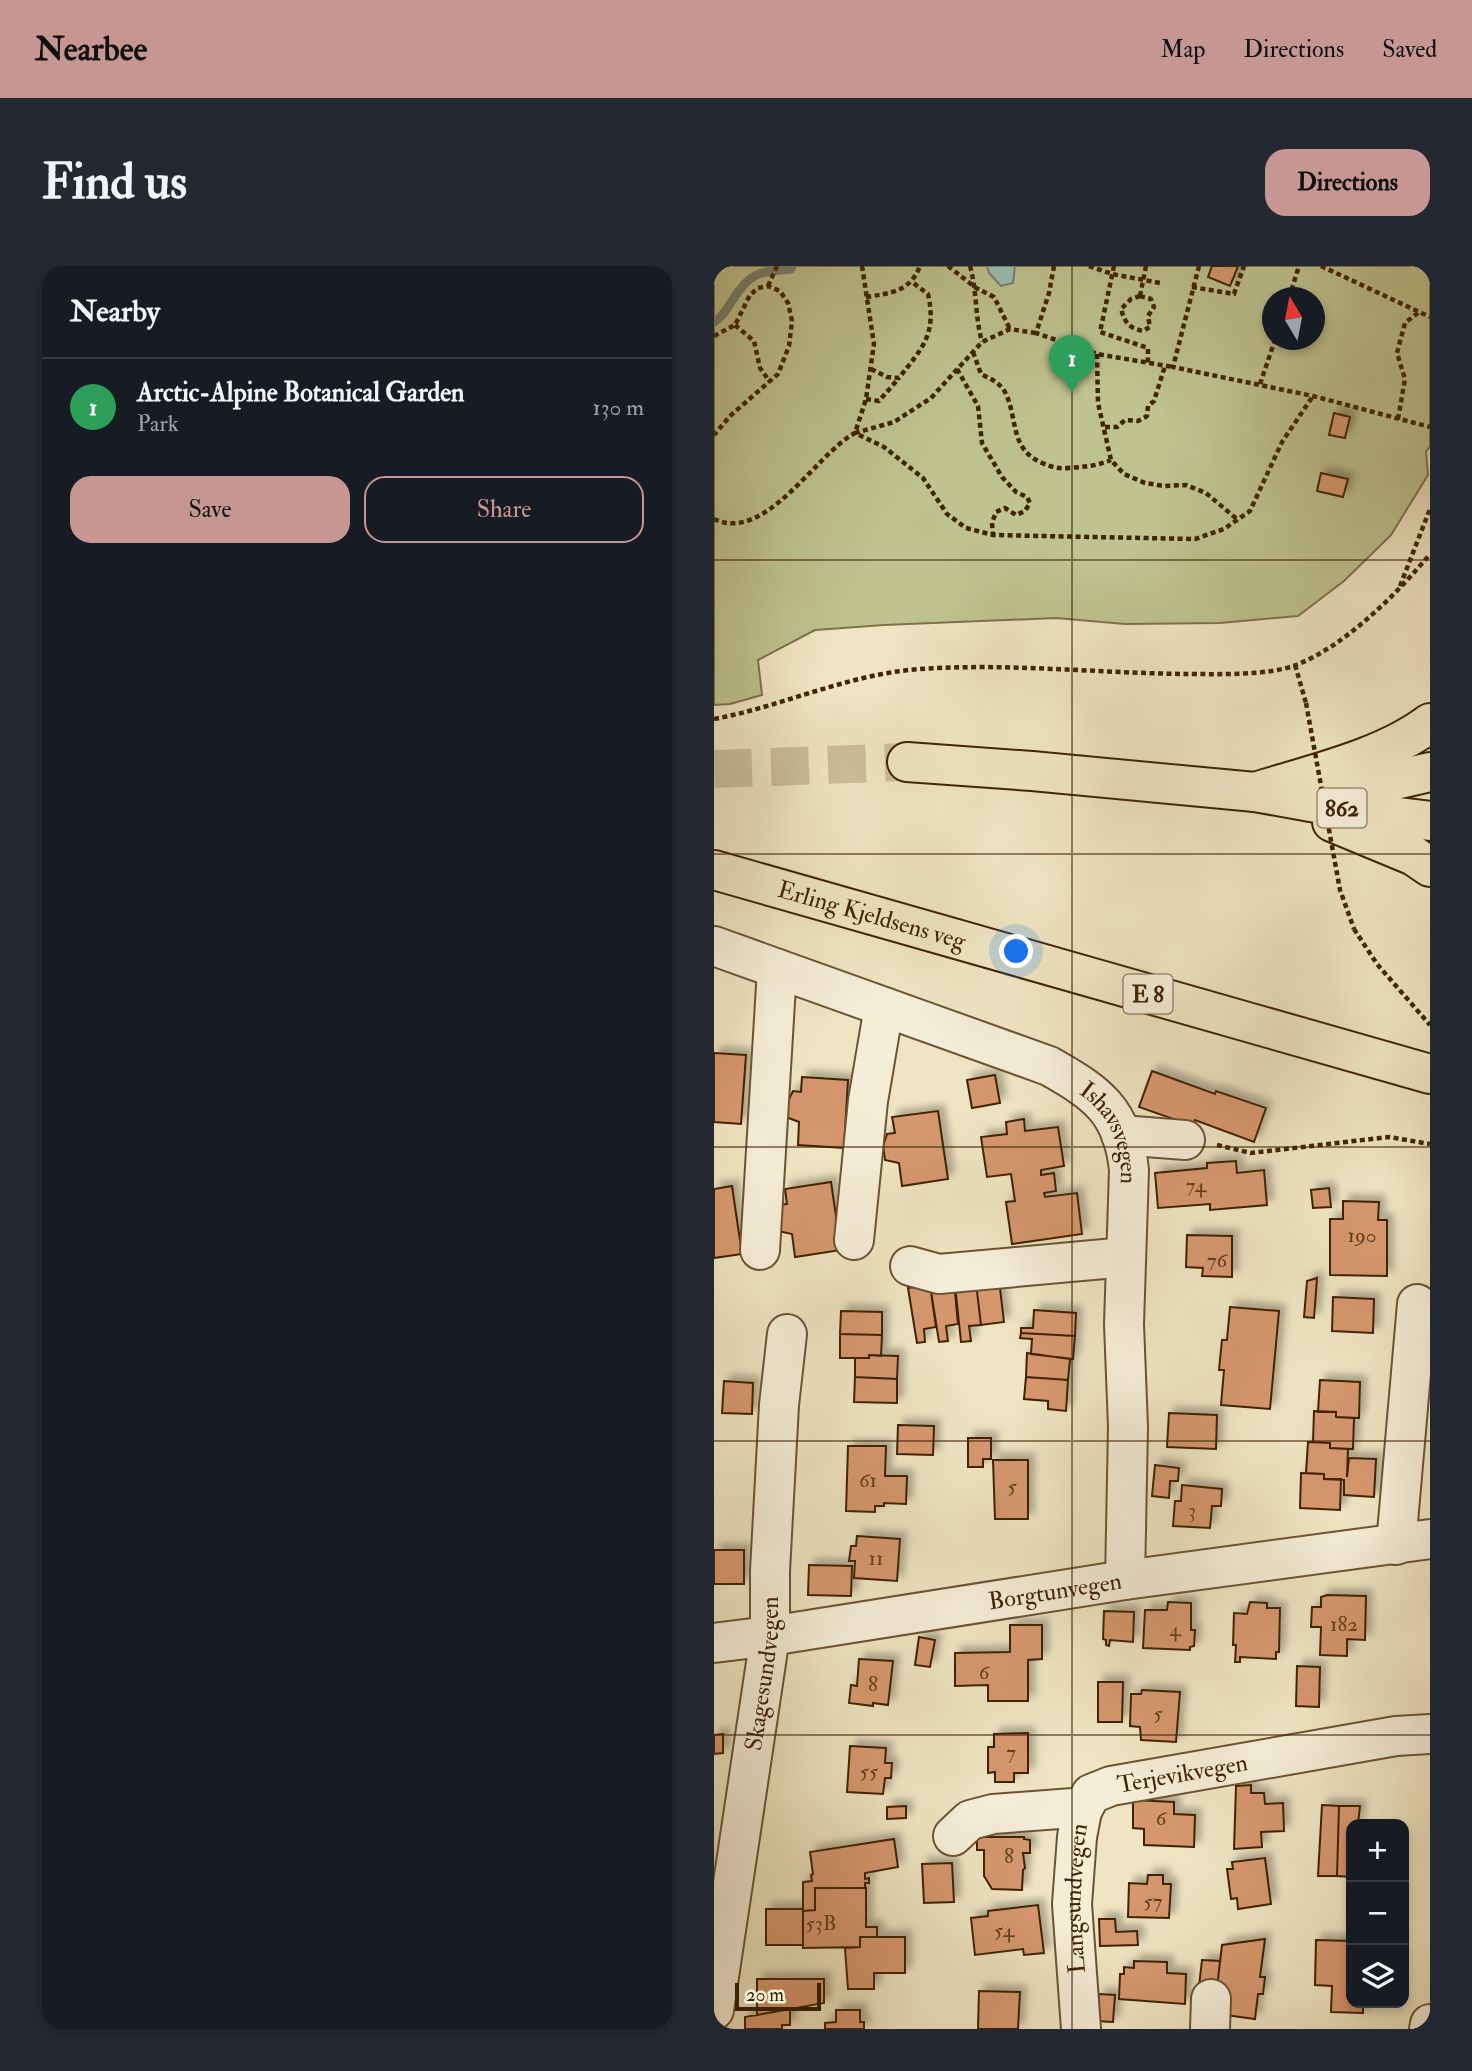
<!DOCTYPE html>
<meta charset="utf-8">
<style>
:root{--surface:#171b24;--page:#242831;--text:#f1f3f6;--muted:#9ea1a6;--line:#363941;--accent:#c59692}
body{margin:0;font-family:"IM FELL Double Pica",serif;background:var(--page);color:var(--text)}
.controls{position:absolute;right:21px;bottom:21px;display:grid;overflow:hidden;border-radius:14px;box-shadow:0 4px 10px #0003}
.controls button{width:63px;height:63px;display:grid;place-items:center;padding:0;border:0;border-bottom:2px solid var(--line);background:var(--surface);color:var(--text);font:35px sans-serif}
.compass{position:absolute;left:548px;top:21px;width:63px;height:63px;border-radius:50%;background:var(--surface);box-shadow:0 4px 10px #0003;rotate:350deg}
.scale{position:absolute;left:21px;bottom:18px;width:86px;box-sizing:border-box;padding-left:7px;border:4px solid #3f2305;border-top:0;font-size:19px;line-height:24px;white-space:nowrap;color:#3f2305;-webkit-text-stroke:5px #f5eed7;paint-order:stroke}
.you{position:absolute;left:303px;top:686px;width:24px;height:24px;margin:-18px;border:5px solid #fff;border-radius:50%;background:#1a73e8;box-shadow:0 0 0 10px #1a73e833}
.badge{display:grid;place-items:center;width:46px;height:46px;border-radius:50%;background:var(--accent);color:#fff;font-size:23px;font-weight:700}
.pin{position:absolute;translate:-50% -58px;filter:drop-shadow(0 2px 4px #0008)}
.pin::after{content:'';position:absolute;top:37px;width:24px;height:21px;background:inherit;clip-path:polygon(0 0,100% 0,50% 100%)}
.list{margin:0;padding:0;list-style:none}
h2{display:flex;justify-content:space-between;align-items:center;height:91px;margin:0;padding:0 28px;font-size:30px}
h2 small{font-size:23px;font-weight:400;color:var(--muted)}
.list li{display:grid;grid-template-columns:46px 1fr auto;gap:21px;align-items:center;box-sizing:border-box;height:98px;padding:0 28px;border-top:2px solid var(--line)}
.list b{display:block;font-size:26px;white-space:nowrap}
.list p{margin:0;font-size:23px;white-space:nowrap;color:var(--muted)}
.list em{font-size:23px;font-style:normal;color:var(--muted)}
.actions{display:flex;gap:14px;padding:21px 28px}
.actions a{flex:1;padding:16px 0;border:2px solid var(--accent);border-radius:21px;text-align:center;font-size:24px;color:var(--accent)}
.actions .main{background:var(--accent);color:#111}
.icon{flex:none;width:38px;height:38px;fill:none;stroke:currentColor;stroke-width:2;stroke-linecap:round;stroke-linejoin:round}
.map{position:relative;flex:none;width:716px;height:1763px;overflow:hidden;border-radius:21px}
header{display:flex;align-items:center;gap:42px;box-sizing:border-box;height:98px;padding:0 35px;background:var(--accent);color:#111}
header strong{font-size:33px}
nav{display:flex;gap:38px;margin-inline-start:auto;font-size:24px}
.intro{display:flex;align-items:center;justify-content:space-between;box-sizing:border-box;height:168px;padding:0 42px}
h1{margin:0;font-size:49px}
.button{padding:18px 32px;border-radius:21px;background:var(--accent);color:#111;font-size:24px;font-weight:700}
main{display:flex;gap:42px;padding:0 42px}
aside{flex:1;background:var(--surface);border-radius:21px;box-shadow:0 4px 10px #0003}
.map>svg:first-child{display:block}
.green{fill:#bec390;stroke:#7e734a;stroke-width:2;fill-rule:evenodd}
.water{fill:#9abfb3;stroke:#76816d;stroke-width:2}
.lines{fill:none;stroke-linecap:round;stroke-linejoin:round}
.stream{stroke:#76816d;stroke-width:9}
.building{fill:#d6976e;stroke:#3f2305;stroke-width:2;filter:url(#shadow)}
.major-tunnel{stroke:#ccbe9c;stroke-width:38;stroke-dasharray:38 19;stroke-linecap:butt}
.minor-casing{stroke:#6b5434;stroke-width:42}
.major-casing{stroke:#3f2305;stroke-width:42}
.highway-casing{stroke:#3f2305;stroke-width:42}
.path{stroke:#3f2305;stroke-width:4.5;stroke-dasharray:5 3.5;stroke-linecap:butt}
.minor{stroke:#f5eed7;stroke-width:38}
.major{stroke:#efe5c2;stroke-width:38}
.highway{stroke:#efe5c2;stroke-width:38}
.path-bridge{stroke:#3f2305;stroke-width:4.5;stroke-dasharray:5 3.5;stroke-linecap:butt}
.grid{fill:none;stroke:#3f2305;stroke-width:2;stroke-opacity:0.55}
.labels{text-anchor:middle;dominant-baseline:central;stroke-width:7;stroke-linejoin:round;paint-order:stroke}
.number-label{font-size:21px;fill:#65401f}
.shield{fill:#f5eed7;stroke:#766044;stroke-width:2}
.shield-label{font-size:23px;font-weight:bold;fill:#3f2305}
.street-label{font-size:24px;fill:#3f2305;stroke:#f5eed7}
</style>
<header>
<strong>Nearbee</strong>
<nav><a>Map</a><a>Directions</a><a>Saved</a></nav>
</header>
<div class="intro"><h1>Find us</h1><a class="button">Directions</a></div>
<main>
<aside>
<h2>Nearby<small></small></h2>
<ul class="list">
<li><span class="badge" style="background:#2e9e5b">1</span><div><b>Arctic-Alpine Botanical Garden</b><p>Park</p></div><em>130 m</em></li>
</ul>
<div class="actions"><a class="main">Save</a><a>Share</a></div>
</aside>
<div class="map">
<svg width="716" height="1763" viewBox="0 0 716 1763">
<defs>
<filter id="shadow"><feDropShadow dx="6" dy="-6" stdDeviation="3.5" flood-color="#0004"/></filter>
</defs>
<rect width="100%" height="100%" fill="#efe5c2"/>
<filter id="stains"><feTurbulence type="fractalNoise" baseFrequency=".00286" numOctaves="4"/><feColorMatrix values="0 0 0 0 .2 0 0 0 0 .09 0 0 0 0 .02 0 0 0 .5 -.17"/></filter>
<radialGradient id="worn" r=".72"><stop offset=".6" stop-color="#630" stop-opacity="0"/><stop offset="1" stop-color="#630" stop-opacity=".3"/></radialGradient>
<path class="green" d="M0,0H716V180L712,186L714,209L677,269L630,315L584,350L506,357L411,358L342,352L170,359L101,364L44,394L48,429L16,438L0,439ZM558,32H600V74H558Z"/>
<path class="water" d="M273,0H301L299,17L287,20L275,7Z"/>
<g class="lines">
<path class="stream" d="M0,56C9,50 12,44 18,35C35,7 45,5 77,3L78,0"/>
</g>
<path class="building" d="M498,0H524L516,20L494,11Z
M620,147L636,151L631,172L615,169Z
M607,207L634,213L629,231L603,225Z
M0,787L32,789L27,858L0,856Z
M438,805L501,828L502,825L552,842L540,876L481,854L479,860L425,841Z
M281,809L286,837L258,842L253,814Z
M88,811L134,814L130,882L84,879L85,856L72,851L73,837L79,825L87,826Z
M224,845L234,913L188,920L185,897L171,894L169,880L173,868L181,867L178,851Z
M310,853L311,865L344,861L350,900L327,904V909L340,907L342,925L330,927L331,931L363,927L368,968L298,978L292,936L301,935L297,908L273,911L267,871L293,868L292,856Z
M522,895L523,907L550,904L553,939L496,944V938L444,942L441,907L493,902V897Z
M117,916L127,984L81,991L78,968L64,965L65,939L73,938L71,923Z
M18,920L28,988L0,992V923Z
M615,922L617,941L599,942L597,924Z
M629,935L665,936L664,954H673V1010L616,1009V953H629Z
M473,969L518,970V1011L488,1010L489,1002L472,1001Z
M603,1012L600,1052L590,1051L593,1015Z
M285,1014L290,1056L267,1059L262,1017Z
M240,1016L244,1058L232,1060L234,1075L225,1076L216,1019Z
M262,1017L267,1059L255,1060L257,1075L247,1076L241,1019Z
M216,1019L222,1061L210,1063L211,1076L203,1077L194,1022Z
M619,1031L660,1033L659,1067L618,1065Z
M516,1041L565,1045L556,1143L507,1139L510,1104H505L508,1074H513Z
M320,1044L362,1047L361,1070L307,1067V1062H319Z
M127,1045L168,1046V1069L126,1068Z
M307,1067L361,1070L359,1093L317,1088L318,1073L306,1072Z
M126,1068L168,1069L167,1090L155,1089V1092H126Z
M313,1087L356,1093L354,1114L312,1111Z
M155,1089L184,1090L183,1113L141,1111V1092H155Z
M141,1111L183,1113V1137L140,1136Z
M312,1111L354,1114L352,1145L334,1143V1135L310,1133Z
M606,1114L646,1116L645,1152L622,1151V1146H604Z
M10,1115L39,1117L38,1148L8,1147Z
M600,1145L622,1146V1151L640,1152L639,1183L616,1182V1177L599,1176Z
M455,1147L503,1149L502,1183L453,1181Z
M184,1159L220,1160L219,1189L183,1188Z
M254,1172H277V1193H269V1201H254Z
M594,1176L616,1177V1182L634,1183L633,1211L635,1192L662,1193L660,1231L630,1229V1214L610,1213V1208L592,1207Z
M134,1180H172L171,1210H193L192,1238L170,1237V1240H161V1246L132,1245Z
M279,1194H314V1253H281Z
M441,1199L465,1202L464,1215H456L455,1232L438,1230Z
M587,1207L610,1208V1213H627L626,1244L586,1242Z
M468,1219L508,1223L507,1240H498L496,1262L459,1260L461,1235H467Z
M143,1270L186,1273L183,1315L140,1312L141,1295H135L137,1280H142Z
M0,1284H30V1318H0Z
M95,1299L138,1300L137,1330L94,1329Z
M613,1329L652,1330L651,1374L633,1373V1390L606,1389L607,1361H597L598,1341H607V1331Z
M454,1336L477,1337V1364H481L480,1380L476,1381V1384L429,1382L431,1344H453Z
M536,1336L553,1337V1342H566L565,1386H562V1393L526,1391V1396H521L522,1379H519L520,1347L533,1348Z
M390,1345L420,1346L419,1376L396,1374L395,1380L392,1379V1374L389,1373Z
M296,1359H328V1393L314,1394V1435H274V1419L241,1420V1387L296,1386Z
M205,1371L221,1374L216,1401L201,1399Z
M145,1393L179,1395L174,1439L159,1437V1440L135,1437L137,1419L143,1420Z
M583,1400L606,1401L605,1441L582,1440Z
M384,1416H409L408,1456H384Z
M428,1424L466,1426L462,1476L427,1474L426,1461L416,1460L417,1428H427Z
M314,1467V1507H300V1516H281V1506L274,1507V1481H280V1468Z
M9,1468V1487L0,1488V1469Z
M136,1480L172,1482L171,1497H178L177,1512H171L169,1528L133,1526Z
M537,1519V1527H550L551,1538L569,1537L570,1565L547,1566L548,1581L520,1583L522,1520Z
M419,1534L460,1536V1548L481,1549L480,1581L430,1579V1563L419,1562Z
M608,1539L625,1540L623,1610H604Z
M192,1540V1552L173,1553V1541Z
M625,1540H646L644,1558H637V1611L623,1610Z
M270,1571H310V1573L316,1574V1587H309L311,1602L309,1604L308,1624L278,1623L270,1610V1584H263V1572Z
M180,1573L184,1601L151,1607V1613L155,1612V1617H151V1622H101V1644L89,1645V1616L98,1615L97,1609L99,1608L96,1586Z
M551,1592L557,1638L524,1643L523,1632L517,1633L513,1603H519L518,1596Z
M238,1597L240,1636L210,1637L208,1598Z
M434,1609H449V1618H457L455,1652L414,1651L415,1617L433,1618Z
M101,1622H152V1661H163V1671H146V1681L89,1682V1645L101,1644Z
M324,1639L330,1687L310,1689L309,1683L261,1689L257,1652L274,1650V1645Z
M52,1643H89V1679H52Z
M385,1653H401L402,1666L423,1665L424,1679L386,1680Z
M146,1671H191V1707H160V1723H134L131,1682L146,1681Z
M551,1673L546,1711H551L549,1728H544L541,1753L511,1749L514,1724L503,1722L508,1679Z
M602,1674L637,1675V1737H649V1747L617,1746L618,1720L601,1719Z
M488,1694L506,1695L503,1722L485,1720Z
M420,1695L453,1696V1707L472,1708L471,1738L405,1733L406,1708H410V1701L420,1702Z
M43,1713H110V1737L43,1749Z
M265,1725L306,1726L304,1763H264Z
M385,1728L401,1729L399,1756L383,1755Z
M76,1743V1759H68V1763H31V1751Z
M122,1744H146V1756H150V1763H111V1757L122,1756Z"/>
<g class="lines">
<path class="major-tunnel" d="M0,503L193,496"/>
<defs>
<g id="minor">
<path id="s1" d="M0,680L335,800C383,827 409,845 415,904L410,1058L414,1161L411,1314"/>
<path d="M407,869L471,874"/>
<path d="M140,974L154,835L170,741"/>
<path d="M46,984L63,703"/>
<path d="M196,1000L225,1008L412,991"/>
<path d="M682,1279L703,1038"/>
<path id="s2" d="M0,1377L56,1370L411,1314L716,1273"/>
<path id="s3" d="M239,1570L256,1554L279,1548L359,1542L368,1545L377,1528L397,1520L682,1470L716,1468"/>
<path id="s4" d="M0,1744L56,1370V1305L65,1139L73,1068"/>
<path id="s5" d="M367,1763L358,1638L363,1571L368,1545"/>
<path d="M496,1763L497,1733"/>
<path d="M715,1763L716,1758"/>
</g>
<path id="major" d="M193,496L318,505L541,526L669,549L716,555
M599,522L672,516L716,506
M618,556L700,590L716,601"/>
<g id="highway">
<path d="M541,526C598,508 668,493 716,457"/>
<path id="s6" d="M0,604L716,808"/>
</g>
</defs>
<use href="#minor" class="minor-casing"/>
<use href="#major" class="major-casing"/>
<use href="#highway" class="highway-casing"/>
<path class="path" d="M148,0L160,78L152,133L141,167L180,156L217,132L268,76L296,63L322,67
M234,0L262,22L280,31L296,63
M256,0C263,25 261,51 268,76
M340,0L335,27L322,67L383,88L459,101
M375,0L398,8L446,17
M400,0L386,66L434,82V97
M485,0L459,101L599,130L716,161
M607,0L716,51
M54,20L63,0
M478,21L520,28L530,0
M426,30L437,33L440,41L434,50L436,61L429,65C415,62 411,57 407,43L417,33Z
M426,30L432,0
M152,31C177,27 196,26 206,0
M575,32L585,0
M21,59L40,75L46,102L56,116
M0,70L21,59L36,29L44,22L54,20L66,25L74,37L78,55L75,80L64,108L16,150L0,169
M259,86L267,108C277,113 287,117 292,128C304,155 296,183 328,197C338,201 344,203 354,202C369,201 383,200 397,194
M383,88L384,137L397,194L410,208L431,217L450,220L472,219L492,227L524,254
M157,103L173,111L185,112C208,82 223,69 214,28L198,16
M243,103L264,140L268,177L288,211L302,226L313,231L316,237L311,245L302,249L291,242L282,246L278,257L279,269
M546,118L561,74
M152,133L165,135L185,112
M684,153L691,113L683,87L691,57L705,46
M391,161H403L411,154L424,155L433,150L434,140L440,135L451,100
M0,253C51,278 102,188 141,167L170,181L209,212L233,248L252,262L279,269L481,273L510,263L536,245L568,176L599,130
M686,320L716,243
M581,399L592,437
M0,453C70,440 134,408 206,403C294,397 383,407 471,408C502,408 554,410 582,399C631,380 683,328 716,288
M640,663L663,698L716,759
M503,879L537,887L675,871L716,878"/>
<use href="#minor" class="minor"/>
<use href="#major" class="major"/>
<use href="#highway" class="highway"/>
<path class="path-bridge" d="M592,437L626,624L640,663"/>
</g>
<path class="grid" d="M358,0V1763M0,294H716M0,588H716M0,881H716M0,1175H716M0,1469H716"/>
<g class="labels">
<g class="number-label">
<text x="482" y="919">74</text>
<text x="648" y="969">190</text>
<text x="503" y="994">76</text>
<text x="154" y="1214">61</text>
<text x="298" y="1220">5</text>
<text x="478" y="1244">3</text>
<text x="162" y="1292">11</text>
<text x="630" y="1358">182</text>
<text x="461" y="1363">4</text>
<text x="270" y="1406">6</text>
<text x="159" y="1418">8</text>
<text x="444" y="1447">5</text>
<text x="297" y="1486">7</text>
<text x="155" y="1505">55</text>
<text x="447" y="1552">6</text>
<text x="295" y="1590">8</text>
<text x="439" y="1635">57</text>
<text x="107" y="1657">53B</text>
<text x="290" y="1664">54</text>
</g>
<g class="shield">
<rect x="603.5" y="522.5" width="49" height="39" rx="5"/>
<rect x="409.5" y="708.5" width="49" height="39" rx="5"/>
</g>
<g class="shield-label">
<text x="628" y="542">862</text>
<text x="434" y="728">E 8</text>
</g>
<g class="street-label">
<text stroke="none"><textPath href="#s6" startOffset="164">Erling Kjeldsens veg</textPath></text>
<text stroke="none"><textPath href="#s1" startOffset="452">Ishavsvegen</textPath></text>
<text stroke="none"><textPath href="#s2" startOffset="345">Borgtunvegen</textPath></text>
<text stroke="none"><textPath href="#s4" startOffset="340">Skagesundvegen</textPath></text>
<text stroke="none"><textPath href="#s3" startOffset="250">Terjevikvegen</textPath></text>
<text stroke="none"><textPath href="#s5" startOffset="131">Langsundvegen</textPath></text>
</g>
</g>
<rect width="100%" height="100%" filter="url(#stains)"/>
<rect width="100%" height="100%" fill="url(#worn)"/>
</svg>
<div class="controls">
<button>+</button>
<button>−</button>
<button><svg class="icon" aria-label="layers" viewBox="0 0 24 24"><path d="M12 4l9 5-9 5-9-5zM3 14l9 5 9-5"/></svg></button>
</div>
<svg class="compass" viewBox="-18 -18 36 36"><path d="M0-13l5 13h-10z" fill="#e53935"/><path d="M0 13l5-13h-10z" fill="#9ea1a6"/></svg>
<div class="scale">20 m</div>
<div class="you"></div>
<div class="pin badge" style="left:358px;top:127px;background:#2e9e5b">1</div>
</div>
</main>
